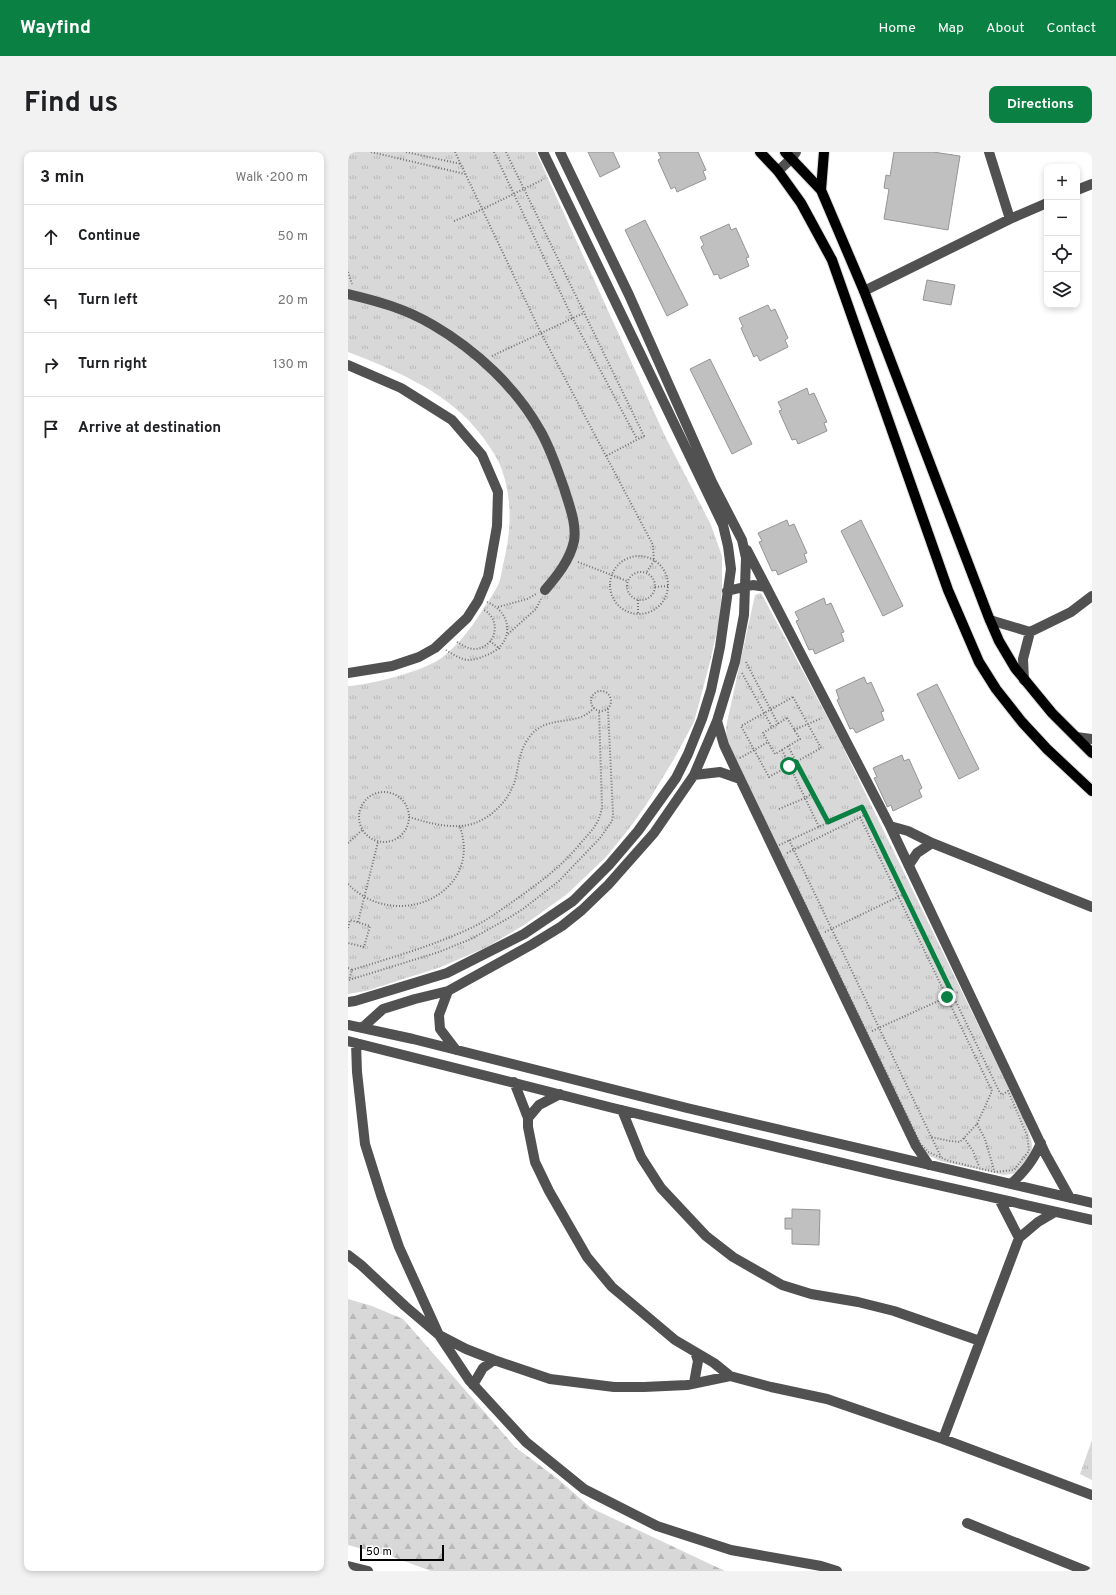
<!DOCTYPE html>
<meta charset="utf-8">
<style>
:root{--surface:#fff;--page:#f2f2f2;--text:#202124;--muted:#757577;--line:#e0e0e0;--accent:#0b8043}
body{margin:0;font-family:Overpass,sans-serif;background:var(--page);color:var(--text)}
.controls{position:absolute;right:12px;top:12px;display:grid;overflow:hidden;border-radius:8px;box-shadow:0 2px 6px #0003}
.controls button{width:36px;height:36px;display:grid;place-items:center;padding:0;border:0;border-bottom:1px solid var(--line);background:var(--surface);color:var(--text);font:20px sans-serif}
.scale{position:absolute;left:12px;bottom:10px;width:84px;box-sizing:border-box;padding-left:4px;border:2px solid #000;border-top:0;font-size:11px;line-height:14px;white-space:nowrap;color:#000;-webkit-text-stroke:3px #fff;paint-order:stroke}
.stop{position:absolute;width:12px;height:12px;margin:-9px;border:3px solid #0b8043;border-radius:50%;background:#fff}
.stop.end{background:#0b8043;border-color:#fff;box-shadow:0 1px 4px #0008}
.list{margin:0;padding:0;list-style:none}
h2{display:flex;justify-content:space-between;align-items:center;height:52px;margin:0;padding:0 16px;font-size:17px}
h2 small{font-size:13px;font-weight:400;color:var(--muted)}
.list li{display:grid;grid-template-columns:26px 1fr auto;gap:12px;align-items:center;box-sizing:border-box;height:64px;padding:0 16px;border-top:1px solid var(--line)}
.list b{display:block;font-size:15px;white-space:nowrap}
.list em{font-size:13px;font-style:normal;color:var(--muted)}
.icon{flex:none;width:22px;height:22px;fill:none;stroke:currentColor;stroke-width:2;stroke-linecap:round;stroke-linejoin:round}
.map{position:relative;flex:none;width:744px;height:1419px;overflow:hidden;border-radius:8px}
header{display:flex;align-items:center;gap:24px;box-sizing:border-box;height:56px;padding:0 20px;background:var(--accent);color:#fff}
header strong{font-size:19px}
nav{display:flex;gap:22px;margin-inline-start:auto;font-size:14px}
.intro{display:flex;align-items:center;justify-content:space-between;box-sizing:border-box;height:96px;padding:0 24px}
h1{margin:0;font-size:28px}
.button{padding:10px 18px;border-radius:8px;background:var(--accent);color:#fff;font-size:14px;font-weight:700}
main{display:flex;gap:24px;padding:0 24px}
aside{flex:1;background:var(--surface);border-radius:8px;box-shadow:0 2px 6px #0003}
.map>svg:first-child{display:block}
.forest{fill:url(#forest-firs)}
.park{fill:url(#park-tufts)}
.building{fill:#c0c0c0;stroke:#959595}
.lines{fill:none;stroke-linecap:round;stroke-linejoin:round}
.major-casing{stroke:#dbdbdb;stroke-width:12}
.path{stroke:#737373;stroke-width:2;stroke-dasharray:1 2;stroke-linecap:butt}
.minor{stroke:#515151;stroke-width:10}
.major{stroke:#000;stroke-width:10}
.route{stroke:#0b8043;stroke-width:5}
</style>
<header>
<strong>Wayfind</strong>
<nav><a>Home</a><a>Map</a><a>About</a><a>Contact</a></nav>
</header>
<div class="intro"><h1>Find us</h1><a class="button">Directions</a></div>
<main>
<aside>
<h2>3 min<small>Walk · 200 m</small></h2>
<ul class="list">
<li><svg class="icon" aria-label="ahead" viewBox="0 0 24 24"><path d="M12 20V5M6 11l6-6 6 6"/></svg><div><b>Continue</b></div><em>50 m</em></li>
<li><svg class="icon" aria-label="left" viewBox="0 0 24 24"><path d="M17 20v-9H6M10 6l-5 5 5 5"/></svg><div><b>Turn left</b></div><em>20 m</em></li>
<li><svg class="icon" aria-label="right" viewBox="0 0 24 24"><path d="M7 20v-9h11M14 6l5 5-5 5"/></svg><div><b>Turn right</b></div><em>130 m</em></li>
<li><svg class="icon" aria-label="arrive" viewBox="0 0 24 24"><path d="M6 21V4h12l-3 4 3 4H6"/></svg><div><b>Arrive at destination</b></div></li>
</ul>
</aside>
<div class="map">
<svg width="744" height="1419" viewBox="0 0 744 1419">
<defs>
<pattern id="forest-firs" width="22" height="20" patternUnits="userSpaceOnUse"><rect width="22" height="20" fill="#d8d8d8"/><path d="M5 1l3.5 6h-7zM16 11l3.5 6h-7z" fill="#b8b8b8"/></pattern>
<pattern id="park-tufts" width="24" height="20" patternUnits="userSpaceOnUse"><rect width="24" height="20" fill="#d8d8d8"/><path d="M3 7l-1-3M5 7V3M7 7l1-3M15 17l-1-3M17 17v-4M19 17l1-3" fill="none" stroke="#b8b8b8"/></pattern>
</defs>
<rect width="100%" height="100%" fill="#fff"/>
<path class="forest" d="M0,1147L24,1154L55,1167L167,1295L210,1327L243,1356L377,1419H83L45,1405L0,1393Z"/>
<path class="park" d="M0,0H188L317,284L363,373L374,404V438L371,470L362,510L346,570L326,607L298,653L280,678L258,705L218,743L176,773L139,795L93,815L18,839L0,842V534C22,533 75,519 92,507C108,495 122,478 132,462C138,452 146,442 151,431C153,425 154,419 155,413C163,381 165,349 154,318C151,308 140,292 134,284C102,241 49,219 0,200Z
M413,441L490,585L676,967C686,995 690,997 669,1021L656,1023L592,1009L580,1003L571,993L379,591L378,575L407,443Z
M744,1288V1328L732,1322Z"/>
<path class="building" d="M240,0H265L272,15L252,25Z
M310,0H350L358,18L355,19L358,27L329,40L327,35L323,37L310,8L313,6Z
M546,0H585L612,4L600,78L536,67L541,37L536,36L538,23L542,24Z
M297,68L340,153L319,164L277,78Z
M381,72L383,78L388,76L401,105L398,106L401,114L372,127L370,122L366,123L353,95L356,93L352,85Z
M579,128L607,133L603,153L575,148Z
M420,153L423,159L427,157L440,186L437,188L440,195L412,209L409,203L406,205L393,176L395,175L391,166Z
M362,207L404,292L384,302L342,217Z
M459,236L461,243L466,241L479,270L476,271L479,279L450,292L448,287L444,288L431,259L434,258L430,250Z
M439,368L441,374L446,372L459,401L456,402L459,410L430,423L428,418L424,419L411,390L414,389L410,381Z
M513,368L555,454L535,464L493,379Z
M476,446L478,453L483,451L496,480L493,481L496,489L467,502L465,497L461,498L448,469L451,468L447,460Z
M516,525L519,532L523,530L536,559L533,560L536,568L508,581L505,576L502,577L489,548L491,547L488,538Z
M589,532L631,617L611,627L569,542Z
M554,603L556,609L561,607L574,636L571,638L574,645L545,659L543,653L539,655V654L526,626L529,625L525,616Z
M444,1057L472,1058L471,1093L444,1092V1077H437V1066H444Z"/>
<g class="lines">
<defs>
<path id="major" d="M412,0L430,19L453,51L484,108L600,438L631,510L648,537L674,570L699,597L744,639
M437,0L473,38L516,139L641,466L651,489L667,516L704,561L744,601
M473,38L476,0"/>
</defs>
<use href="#major" class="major-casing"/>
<path class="path" d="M23,0L117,22
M58,0L113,12
M107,0L193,181L305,393L306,409L298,421
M146,0L225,167L289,287
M158,0L296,284L258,304
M106,69L135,57L196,27
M0,120L4,132
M144,204L236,161
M262 433a29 29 0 1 1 58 0a29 29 0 1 1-58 0Z
M230,410L279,429
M279 434a14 14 0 1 1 28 0a14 14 0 1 1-28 0Z
M307,435L320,434
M290,448V462
M150,455L179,447L188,442
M160,482L188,457L193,447
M142,489L152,497
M109,490C114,493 120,497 127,497C147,496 155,469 136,458
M98,498C104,502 114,508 121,508C126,508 132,506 136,504C166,495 167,462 139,450
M398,510L430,572
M394,521L424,575
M243 549a10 10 0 1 1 20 0a10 10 0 1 1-20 0Z
M445,545L473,596L421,625L393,574Z
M439,566L452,587L427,602L415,581Z
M446,578L474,566
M440,594L480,671
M434,598L471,675
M392,606L420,590
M11 665a25 25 0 1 1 50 0a25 25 0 1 1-50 0Z
M514,655L651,939L654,943L660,939L679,983L681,999L666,1018L647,1020L601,1009L580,1000L572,991L429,694Z
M431,657L457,646L465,641
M61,665C78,670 94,675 112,674C138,673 162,650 168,625C171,610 172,596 183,583C196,567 216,571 233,565C238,563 242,560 246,556
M512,665L644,939L629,972L612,990L602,989L583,985
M441,688L593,1005
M0,691L14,678
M439,701L517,663
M0,732C48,781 135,742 112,675
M10,770L30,690
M0,776L2,768L22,774L16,795L0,791
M477,780L556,742
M0,816L4,818L1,828L91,800L123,787L159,767L175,757L211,729L252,686L264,669L265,662L260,557
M4,818C45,805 88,793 127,774C141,767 154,757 167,748C191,731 213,715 231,693C243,679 251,673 254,655L251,559
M524,879L610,840
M629,972L637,987L646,1018
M616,986L625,999L631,1014"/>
<path class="minor" d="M641,0L662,67
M430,19L443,7L448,0
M729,38L744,32
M516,139L662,67L699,51
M0,142C30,149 58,157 85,173C128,198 169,236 193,280C203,298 209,317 216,336C221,353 229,372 226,389C222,408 209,424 197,438
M0,213L53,236L104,268L134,303L150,340L149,374L140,425L130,449L119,466L87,496L71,505L44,514L0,521
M399,398L542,674L698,1003L722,1046
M379,439L405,433L418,435
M642,468L682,480L723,460L744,444
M676,528L675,507L682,480
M369,569L376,593L384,610L568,994L581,1013
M728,585L744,587
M346,623L372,620L392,627
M542,674L560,679L584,691L744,755
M561,713L569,701L584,691
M100,839L91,863L92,877L108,898
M0,850L7,849L99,821L176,782L225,749L261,713L290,679L328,626L340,602L354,567L363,538L372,495L383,417L380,394L375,373L195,0
M0,873L65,887L339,956L744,1051
M14,876L35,857L67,847L100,839L183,793L214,774L234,758L260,733L306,681L346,623L369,569L387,510L396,463L398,406L394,388L364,330L281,143L212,0
M0,889L265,956L541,1022L744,1068
M8,891L9,920L17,992L33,1043L51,1095L91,1183L121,1228L178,1290L236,1337L309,1374L383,1398L473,1414L489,1419
M166,930L180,966L191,953L212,942
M274,958L293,1005L313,1036L358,1084L385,1105L434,1133L463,1142L510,1150L546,1159L632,1189
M180,966V975L187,1010L201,1039L239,1105L264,1135L327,1188L366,1211L382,1224L423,1235L479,1247L595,1287L744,1343
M663,1032C677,1019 685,1009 693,991
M651,1047L671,1086
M0,1103L13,1113L57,1154L91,1183L118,1197L146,1208L202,1227L266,1235H296L339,1233L382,1224
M346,1231L350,1209L347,1200
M125,1233L135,1216L146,1208
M595,1287L671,1086L690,1070L707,1060
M619,1371L738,1419
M0,1414L20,1419"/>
<use href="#major" class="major"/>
</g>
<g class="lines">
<path class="route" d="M441,614L448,610L480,670L514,655L605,843L599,845"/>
</g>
</svg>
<div class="controls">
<button>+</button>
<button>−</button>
<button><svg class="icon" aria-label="locate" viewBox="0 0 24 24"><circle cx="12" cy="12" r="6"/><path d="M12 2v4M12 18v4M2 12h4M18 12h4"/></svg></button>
<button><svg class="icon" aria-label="layers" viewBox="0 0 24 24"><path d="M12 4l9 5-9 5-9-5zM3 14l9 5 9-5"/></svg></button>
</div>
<div class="scale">50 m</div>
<div class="stop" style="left:441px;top:614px"></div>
<div class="stop end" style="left:599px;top:845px"></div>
</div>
</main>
